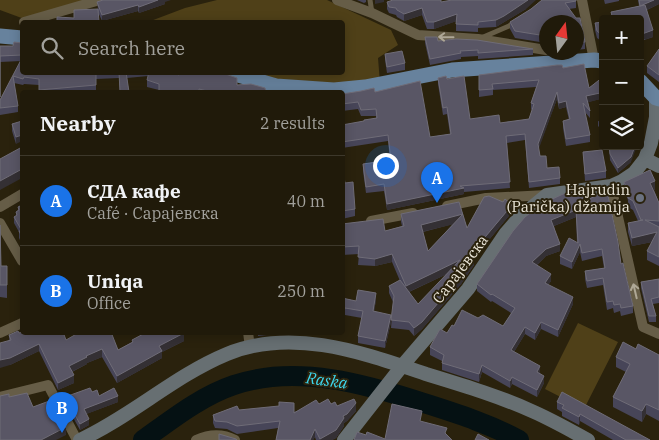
<!DOCTYPE html>
<meta charset="utf-8">
<style>
:root{--surface:#201a0a;--page:#282313;--text:#f1f3f6;--muted:#a2a19c;--line:#3d382b;--accent:#1a73e8}
body{margin:0;font-family:"IBM Plex Serif",serif;background:var(--page);color:var(--text)}
.controls{position:absolute;right:15px;top:15px;display:grid;overflow:hidden;border-radius:5px;box-shadow:0 2px 12px #0003}
.controls button{width:45px;height:45px;display:grid;place-items:center;padding:0;border:0;border-bottom:1px solid var(--line);background:var(--surface);color:var(--text);font:25px sans-serif}
.compass{position:absolute;left:539px;top:15px;width:45px;height:45px;border-radius:50%;background:var(--surface);box-shadow:0 2px 12px #0003;rotate:15deg}
.you{position:absolute;left:385px;top:165px;width:18px;height:18px;margin:-12px;border:4px solid #fff;border-radius:50%;background:#1a73e8;box-shadow:0 0 0 8px #1a73e833}
.badge{display:grid;place-items:center;width:32px;height:32px;border-radius:50%;background:var(--accent);color:#fff;font-size:16px;font-weight:700}
.pin{position:absolute;translate:-50% -41px;filter:drop-shadow(0 1px 2px #0008)}
.pin::after{content:'';position:absolute;top:26px;width:18px;height:15px;background:inherit;clip-path:polygon(0 0,100% 0,50% 100%)}
.list{margin:0;padding:0;list-style:none}
h2{display:flex;justify-content:space-between;align-items:center;height:65px;margin:0;padding:0 20px;font-size:21px}
h2 small{font-size:16px;font-weight:400;color:var(--muted)}
.list li{display:grid;grid-template-columns:32px 1fr auto;gap:15px;align-items:center;box-sizing:border-box;height:90px;padding:0 20px;border-top:1px solid var(--line)}
.list b{display:block;font-size:19px;white-space:nowrap}
.list p{margin:0;font-size:16px;white-space:nowrap;color:var(--muted)}
.list em{font-size:16px;font-style:normal;color:var(--muted)}
.icon{flex:none;width:28px;height:28px;fill:none;stroke:currentColor;stroke-width:2;stroke-linecap:round;stroke-linejoin:round}
.map{position:relative;flex:none;width:659px;height:440px;overflow:hidden}
.search{position:absolute;background:var(--surface);box-shadow:0 2px 12px #0003;left:20px;top:20px;width:325px;height:55px;display:flex;align-items:center;gap:12px;box-sizing:border-box;padding:0 18px;border-radius:5px;color:var(--muted);font-size:19px}
.panel{position:absolute;background:var(--surface);box-shadow:0 2px 12px #0003;left:20px;top:90px;width:325px;height:245px;border-radius:5px}
.map>svg:first-child{display:block}
.green{fill:#4f4018}
.lines{fill:none;stroke-linecap:round;stroke-linejoin:round}
.river{stroke:#051113;stroke-width:20}
.lane{stroke:#665d47;stroke-width:5}
.street{stroke:#665d47;stroke-width:10}
.secondary{stroke:#676f72;stroke-width:14}
.primary{stroke:#67829d;stroke-width:15}
.wall{fill:#474558;fill-rule:evenodd}
.shaded-wall{fill:#343034}
.building{fill:#595665;stroke:#6f6c77;fill-rule:evenodd}
.oneway{stroke:#aea796}
.worship-dot{fill:#6b7280;stroke:#2a220d;stroke-width:2}
.labels{text-anchor:middle;dominant-baseline:central;stroke-width:4;stroke-linejoin:round;paint-order:stroke}
.poi-label{font-size:15px;fill:#e9e4d7;stroke:#2a220d;text-anchor:end}
.street-label{font-size:15px;fill:#e9e4d7;stroke:#2a220d}
.water-label{font-size:16px;font-style:italic;fill:#3dd7ee;stroke:#2a220d}
</style>
<div class="map">
<svg width="659" height="440" viewBox="0 0 659 440">
<rect width="100%" height="100%" fill="#2a220d"/>
<path class="green" d="M0,0H92L27,20L0,10Z
M217,0H327L391,30L398,45L378,58L380,83L345,90L228,73L342,72V22H148L185,8Z
M578,323L618,342L584,409L545,389Z"/>
<g class="lines">
<path class="river" d="M143,440C171,420 201,396 234,385C297,364 366,384 427,404C458,414 490,424 519,440"/>
<path class="lane" d="M370,0L372,13
M481,38L509,26L516,21"/>
<path class="street" d="M337,0L372,13L418,35L478,39L546,50
M582,0L594,60
M24,22L100,0
M553,52L563,62
M611,186L643,327L659,334
M447,206L486,198L547,195
M0,207L22,194
M371,221L413,213
M0,223L22,261
M248,332L250,348
M0,333L22,323
M0,397L48,385L77,440
M196,440C209,434 222,433 235,440"/>
<path class="secondary" d="M645,159L659,166
M80,440C132,416 174,376 227,354C293,327 363,353 426,374C462,385 499,396 534,412C552,420 570,430 588,440
M344,440L402,366L468,289L506,233L519,218L547,195L611,186L622,181L634,173L645,159L651,143L656,117V98"/>
<path class="primary" d="M0,36L22,38
M228,72L276,86L334,90L365,87L452,70L594,60L603,61
M640,81L656,98L659,99"/>
</g>
<path class="wall" d="M357,0H366V2L364,3Z
M542,0H576V8L569,9L576,18H580L585,42V49L576,50V22H546V43L515,38L510,29V22L531,9Z
M604,0H619V1L605,4Z
M638,0H659V4L647,10L653,37L644,40V47L640,48V19H611V12L639,6Z
M97,2H165V4L139,13L138,11L102,21L98,12L74,18L98,9Z
M387,2H441L526,9L496,27L478,28V32L456,31V21L434,29H427L422,15L404,21L397,17L396,15L389,13L387,9Z
M603,22V42L597,38L595,30V23Z
M425,37L438,41L533,49V55L478,59V56L461,57V59L430,65L425,43Z
M22,43V72H149V74L179,75L237,85L266,92H159V90L147,87V80L148,76L127,78L129,92H120L119,78L96,79V91L81,92H39V85L24,84L23,85L14,83L18,106V112L0,115V46H13ZM21,61L0,100V62Z
M659,49V82L647,73V66Z
M385,54L405,63V70L387,73L385,60Z
M563,68L589,88L603,77V102L600,99L588,102L590,111V118L584,111L590,135V142L566,146L563,128V121L569,120L566,107L559,109L557,99L538,149L540,156L547,168L560,178V184L529,188L525,140L507,143L510,188L464,192V194L387,210L384,191L366,193L363,171V164L390,160L388,141L342,148V125L364,122L376,118V116H361L358,109L342,111V94L375,92L430,137L450,134L447,114L443,115L438,84V78L447,79L470,119L500,123L529,119L532,110L531,109V103L536,87L493,90V95L479,97V75Z
M22,121L16,144L12,131V124Z
M598,121L603,122V131L598,126Z
M609,146L631,162L618,173L610,160Z
M583,152L606,171V178L585,181Z
M342,166L345,183L355,209V216L342,219Z
M624,182L655,190H654L659,203V266L647,260V251L652,242L632,246L628,232V223L638,221L633,210L628,207V200L624,190Z
M593,197L621,264L633,306V313L621,316L620,311L614,313L613,308L607,310L603,285L587,288L585,279V271L604,268L602,256L582,261L580,252L572,269L560,264V256L577,243L576,217L554,226L560,251L546,256L537,265L551,281L548,285L573,304L558,337L541,329L535,340L525,334L514,352L540,373L544,383L537,397L512,384L510,388L482,372L479,382L442,370V361L430,355V347L447,333L454,326L478,318L503,326L511,313L492,301L491,302L477,291V284L546,204V202Z
M459,202L467,228L512,212L474,258V265L461,284L422,329L414,336L409,330L391,328L393,302L389,293V286L400,281L392,262L375,266L358,265L359,254L342,255V224L385,231L402,226L401,222V214ZM453,224L428,251L423,232ZM447,274L418,304L409,292Z
M22,205V244L19,238V232L14,223V217L16,216V212L18,210V207Z
M0,225L1,266H7V298L0,297Z
M659,279V303L653,304L656,316V322H649L641,288V282Z
M342,298L356,301L376,300L374,311L391,322L385,348L358,343V336L362,318L345,315Z
M114,332L111,334L118,350L132,342V340L147,332H193L184,335V341L162,352V358L117,383L102,357L87,363V364L72,372L74,383L58,390L39,351L10,365L9,335L19,333L66,340Z
M258,332H267V335L258,336Z
M290,332H305V334H290Z
M636,349L659,355V421L646,414L642,422L613,407V397L626,372L616,367V357Z
M92,392L99,396L118,402L86,414L89,425L80,430L65,403V397Z
M557,402L650,440H613L580,421L579,425L562,416V412L557,409Z
M319,404H331L356,411L347,421L344,423V426L336,438L332,440H316L315,437L313,440H276L278,428L237,434L227,429L215,428L213,423V415L239,410L294,412Z"/>
<path class="shaded-wall" d="M158,0H171L165,2V4L139,13V7Z
M375,0H384V2L375,4Z
M528,0H536L526,9L496,27V20Z
M654,0H659V4L640,13V6Z
M138,5V11L102,21V15Z
M422,8V15L404,21V14Z
M457,14V21L434,29V22Z
M653,30V37L644,40V47L640,48V41L642,34Z
M557,92V99L538,151V144Z
M600,93V99L586,103V96Z
M566,101V107L559,109V103Z
M22,135V141L16,144V137Z
M635,146H637L631,162L618,173V168Z
M22,169V178L0,190V181Z
M655,181V190L650,192V183Z
M464,188V194L387,210V204Z
M593,190V197L579,209V201Z
M512,205V212L474,258V265L461,284L422,329L414,336V328L470,255Z
M576,210V217L551,227V220Z
M463,214V222L421,232V225Z
M657,232V241L632,246V238Z
M560,244V251L546,256L532,269V262L546,249Z
M580,244V252L572,269V262Z
M392,254V262L375,266V259Z
M460,260V268L406,293V286Z
M551,274V281L545,290V283Z
M376,293V300L373,318V311Z
M573,297V304L558,337V330Z
M345,308V315L342,326V319Z
M391,315V322L385,348V341Z
M541,322V329L535,340V333Z
M525,327V334L511,357V350Z
M182,332H193L184,335V341L162,352V358L117,383V376L159,346Z
M201,332H212L201,335Z
M39,344V351L10,365L0,368V360Z
M102,349V357L87,363V364L69,373V366L86,356Z
M482,365V372L479,382V374Z
M540,366V373L537,379V372Z
M74,375V383L58,390V383Z
M544,376V383L537,397V390Z
M512,377V384L510,388V381Z
M118,396V402L84,415V409Z
M356,403V411L347,421L344,423V426L336,438L332,440H320V439Z
M646,404V414L642,422V411Z
M580,414V421L579,425V417Z
M89,419V425L80,430V424Z
M66,427V435L56,440H41Z
M315,429V437L313,440H310Z"/>
<path class="building" d="M103,0H158L139,7L138,5L102,15L97,2Z
M393,0H441V2L452,0H528L504,16L496,20L478,22V25L456,24L457,14L434,22H427L422,8L404,14L397,10L396,8L389,7L387,2Z
M542,0H576V1L565,3L576,18H580L585,42L576,43V22H565L564,21L563,22H546V36L515,31L510,22L531,9Z
M639,0H654L640,6L645,5L653,30L642,34L644,40L640,41V19H613L611,12L640,6Z
M98,9L99,22H57V17L74,18V10Z
M603,22V36L597,31L595,23Z
M425,37H437L438,41L456,39L477,40L533,49L478,53V50L460,51L461,53L430,59Z
M14,42L22,43V55L0,56V97V46H13Z
M659,49V75L647,66Z
M402,51L405,63L387,67L385,54Z
M22,58V72H96V85L39,90V79L24,77L23,79L13,76L18,106L0,108V100Z
M584,64L589,88L603,77V96L600,93L586,96L590,111L583,103L590,135L566,139L563,121L570,119L566,101L559,103L557,92L538,144L540,156H546L547,168L559,167L560,178L529,182L525,134L506,136L510,182L460,186L464,188L387,204L384,184L366,187L363,164L391,160L388,135L342,142V125L364,121V120L377,118L376,109L361,110L358,102L342,104V94L361,91L374,88L375,92L420,81L430,137L451,134L447,107L443,108L438,78L446,76L447,79L464,76L470,119L499,115L500,123L529,119L534,104L531,103L539,80L492,84L493,89L479,90V75L557,65H562L563,68Z
M119,72H126L129,92H120Z
M149,72H170L179,75V72H220L237,78V85L251,84L265,88L266,92H211L199,89V92H159V84L147,80Z
M22,121V135L16,137L12,124Z
M609,146H635L631,157L618,168L610,154Z
M22,147V169L0,181V159Z
M602,150L606,171L585,174L583,152Z
M342,166L345,183L353,182L355,209L342,211Z
M650,170L655,181L650,183L659,203V221L645,220L659,227V257L647,251L657,232L632,238L628,223L643,220H641L633,201L628,198L629,194L624,182Z
M593,190L579,201L580,203L607,191L618,242L621,264L623,263L633,306L621,308L620,304L614,305L613,301L607,302L603,278L587,281L585,271L605,268L602,249L582,253L580,244L572,262L560,256L569,238L578,243L576,210L551,220L560,244L546,249L532,262L551,274L545,283L573,297L558,330L541,322L535,333L525,327L511,350L540,366L537,372L544,376L537,390L512,377L510,381L482,365L479,374L442,363L444,355L430,347L440,329L447,333L452,325L454,326L462,310L478,318L483,315L503,326L515,308L492,294L491,295L477,284L513,231L525,217L534,210L546,204V202L563,194Z
M489,196L503,202L505,199L512,205L470,255L474,257L461,276L422,322L414,328L409,322L391,320L394,296L389,286L400,280L418,304L460,260L406,286L392,254L375,259L358,257L359,246L342,247V224L383,219L385,231L404,226L401,214L459,202L467,228L484,197ZM463,214L428,251L421,225Z
M22,205V237L19,231H22L14,217L17,215L16,212L19,210L18,207Z
M0,225L1,266H7V285H0Z
M659,279V297L651,299L656,316H649L641,282Z
M358,290L376,293L373,311L391,315L385,341L358,336L363,311L345,308L342,319V298L356,301Z
M18,331L19,333L22,332H63L66,340L80,332H111L118,350L133,342L132,340L147,332H184V333L159,346L162,351L117,376L102,349L86,356L87,357L69,366L74,375L58,383L39,344L10,358L0,360V343L11,340L9,335Z
M623,342L636,349L638,344L659,355V410L646,404L642,411L613,397L630,364L616,357Z
M90,388L92,392L97,390L99,396L114,388L118,396L84,409L89,419L80,424L65,397Z
M562,392L650,440H626L580,414L579,417L562,408L564,405L557,402Z
M27,393L33,407L52,400L66,427L41,440H0V396L9,394V397Z
M328,399L331,404L335,402L337,406L354,399L356,403L347,414L343,416L344,418L336,430L320,439L315,429L310,440H276L280,421L237,426L227,422L215,421L213,415L237,406L239,410L279,406V402L294,403V413L316,400L319,404Z
M392,404L422,411L420,421L447,428L445,433L452,440H354L357,432L366,435L367,432L385,439Z
M219,434L236,439L237,440H219Z
M478,434L489,440H475Z"/>
<defs><path id="oneway-shaft" d="M-6 0H5M1.5-3L5.5 0L1.5 3" fill="none" stroke-width="1.6" stroke-linecap="round" stroke-linejoin="round" transform="scale(1.25)"/></defs>
<g class="oneway">
<use href="#oneway-shaft" transform="translate(446 37) rotate(-179)"/>
<use href="#oneway-shaft" transform="translate(635 291) rotate(-103)"/>
</g>
<circle class="worship-dot" cx="640" cy="198" r="5"/>
<g class="labels">
<g class="poi-label">
<text x="630" y="189">Hajrudin<tspan x="630" dy="17">(Parička) džamija</tspan></text>
</g>
<g class="street-label">
<text transform="translate(460 269) rotate(-53)">Сарајевска</text>
</g>
<g class="water-label">
<text transform="translate(327 380) rotate(8)">Raska</text>
</g>
</g>
</svg>
<div class="controls">
<button>+</button>
<button>−</button>
<button><svg class="icon" aria-label="layers" viewBox="0 0 24 24"><path d="M12 4l9 5-9 5-9-5zM3 14l9 5 9-5"/></svg></button>
</div>
<svg class="compass" viewBox="-18 -18 36 36"><path d="M0-13l5 13h-10z" fill="#e53935"/><path d="M0 13l5-13h-10z" fill="#a2a19c"/></svg>
<div class="you"></div>
<div class="pin badge" style="left:437px;top:203px">A</div>
<div class="pin badge" style="left:62px;top:433px">B</div>
<div class="search"><svg class="icon" aria-label="search" viewBox="0 0 24 24"><circle cx="10" cy="10" r="6"/><path d="M15 15l6 6"/></svg>Search here</div>
<section class="panel">
<h2>Nearby<small>2 results</small></h2>
<ul class="list">
<li><span class="badge">A</span><div><b>СДА кафе</b><p>Café · Сарајевска</p></div><em>40 m</em></li>
<li><span class="badge">B</span><div><b>Uniqa</b><p>Office</p></div><em>250 m</em></li>
</ul>
</section>
</div>
